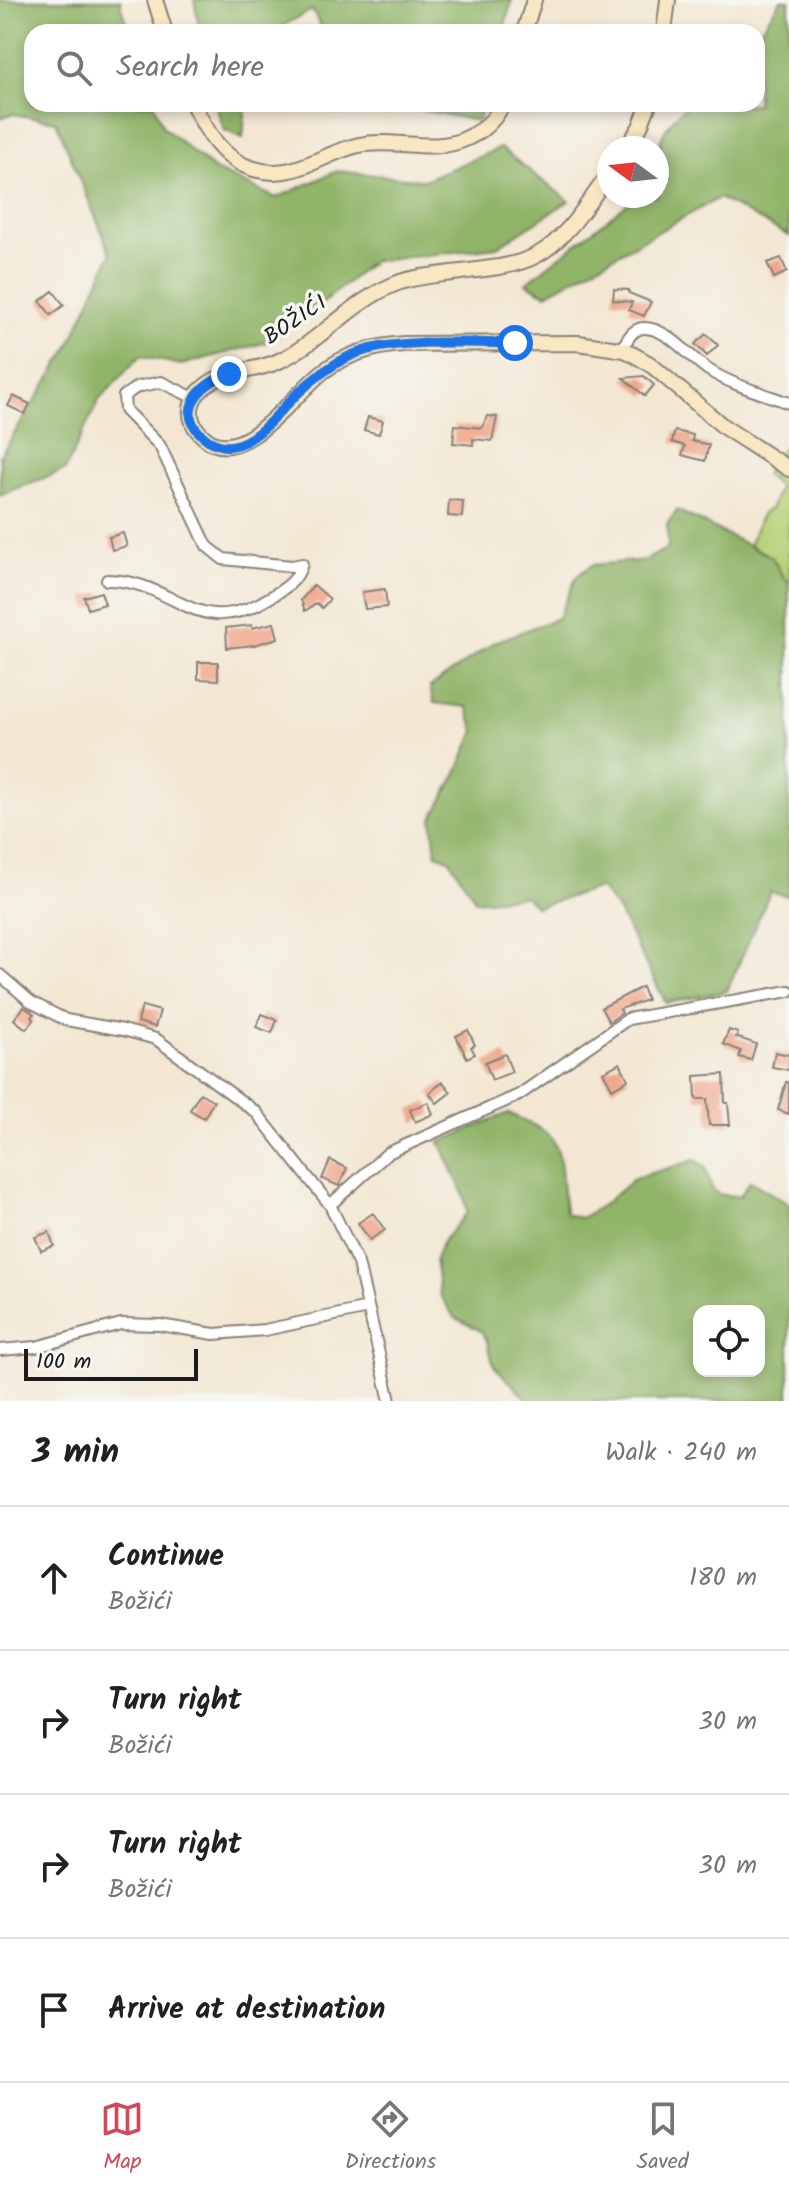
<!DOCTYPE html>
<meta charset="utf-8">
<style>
:root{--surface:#fff;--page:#f2f2f2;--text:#202124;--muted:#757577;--line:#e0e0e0;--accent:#d1495b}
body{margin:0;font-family:Kalam,sans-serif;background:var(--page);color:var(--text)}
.controls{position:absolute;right:24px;bottom:24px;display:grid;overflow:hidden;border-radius:16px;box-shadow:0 4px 12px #0003}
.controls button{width:72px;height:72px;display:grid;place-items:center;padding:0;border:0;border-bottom:2px solid var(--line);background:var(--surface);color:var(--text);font:40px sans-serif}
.compass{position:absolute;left:597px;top:136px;width:72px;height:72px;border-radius:50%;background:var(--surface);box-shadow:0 4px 12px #0003;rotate:285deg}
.scale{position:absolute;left:24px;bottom:20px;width:174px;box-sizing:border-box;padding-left:8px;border:4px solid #1c1c1c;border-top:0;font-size:22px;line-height:28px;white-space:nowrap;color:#1c1c1c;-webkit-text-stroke:6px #f6f6f2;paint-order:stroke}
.stop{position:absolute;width:24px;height:24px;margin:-18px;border:6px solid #1a73e8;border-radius:50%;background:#fff}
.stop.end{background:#1a73e8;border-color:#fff;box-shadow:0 2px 8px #0008}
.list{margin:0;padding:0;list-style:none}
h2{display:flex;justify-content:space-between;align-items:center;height:104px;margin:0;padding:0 32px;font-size:34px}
h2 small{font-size:26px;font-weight:400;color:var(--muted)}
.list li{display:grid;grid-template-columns:52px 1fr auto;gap:24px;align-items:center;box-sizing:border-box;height:144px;padding:0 32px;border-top:2px solid var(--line)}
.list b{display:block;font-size:30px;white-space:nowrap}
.list p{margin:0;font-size:26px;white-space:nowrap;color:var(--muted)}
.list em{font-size:26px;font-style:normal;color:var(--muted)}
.icon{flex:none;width:44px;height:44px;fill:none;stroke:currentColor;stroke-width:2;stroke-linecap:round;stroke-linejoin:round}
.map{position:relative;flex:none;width:789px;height:1401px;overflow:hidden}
.search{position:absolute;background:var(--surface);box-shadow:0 4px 12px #0003;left:24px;right:24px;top:24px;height:88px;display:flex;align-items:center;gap:20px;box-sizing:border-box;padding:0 28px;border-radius:24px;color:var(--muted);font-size:30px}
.sheet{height:680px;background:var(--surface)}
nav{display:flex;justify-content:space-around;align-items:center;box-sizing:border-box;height:112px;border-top:2px solid var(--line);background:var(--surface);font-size:22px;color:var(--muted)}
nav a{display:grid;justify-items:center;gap:4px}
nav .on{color:var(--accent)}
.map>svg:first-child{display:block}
.green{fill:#b6d278;stroke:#69774a;stroke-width:2}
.forest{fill:#90b468;stroke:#566842;stroke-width:2;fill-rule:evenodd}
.building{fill:#f0a98f}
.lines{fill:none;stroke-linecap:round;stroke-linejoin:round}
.street-casing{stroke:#888278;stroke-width:14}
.secondary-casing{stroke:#888278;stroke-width:18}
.street{stroke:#fff;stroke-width:10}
.secondary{stroke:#f9e7c3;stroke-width:14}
.route{stroke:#1a73e8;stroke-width:10}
.labels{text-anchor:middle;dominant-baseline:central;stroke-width:7;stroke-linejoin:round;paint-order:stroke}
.street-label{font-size:22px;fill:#1c1c1c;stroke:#f6f6f2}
</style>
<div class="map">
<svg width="789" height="1401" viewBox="0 0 789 1401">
<rect width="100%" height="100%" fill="#f6f6f2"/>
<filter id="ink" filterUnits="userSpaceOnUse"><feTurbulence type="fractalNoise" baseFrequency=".0125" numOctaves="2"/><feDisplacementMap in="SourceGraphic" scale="16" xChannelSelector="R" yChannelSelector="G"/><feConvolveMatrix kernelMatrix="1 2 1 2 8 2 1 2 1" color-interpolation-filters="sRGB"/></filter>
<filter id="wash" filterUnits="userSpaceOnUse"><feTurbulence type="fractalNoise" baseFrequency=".006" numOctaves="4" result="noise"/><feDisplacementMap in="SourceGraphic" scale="32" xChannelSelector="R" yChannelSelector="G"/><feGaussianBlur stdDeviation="1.8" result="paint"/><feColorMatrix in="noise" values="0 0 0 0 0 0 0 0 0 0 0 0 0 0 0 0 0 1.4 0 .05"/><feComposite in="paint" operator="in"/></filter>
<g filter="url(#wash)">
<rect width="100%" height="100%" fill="#f3e7d3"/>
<path class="green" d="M784,446L789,449V582L784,578L772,557L749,545L762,514L771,508L779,487L765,474Z"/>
<path class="forest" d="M0,0H121V7L129,32H32V104H154L163,127L213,169L276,198L337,171L424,180L500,148L569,201L497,247L373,261L306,317L267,342L181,365L140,356L99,400L65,470L0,495V456L68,349L111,254L56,121L12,114L0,118Z
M194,0H512L503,32H324L312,10L271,32H200Z
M781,0H789V236L719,198L546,294L526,283L637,196H657C657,152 653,135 688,104H757V35Z
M215,104H246L243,138L224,130Z
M402,104H483L478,121L409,108Z
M677,510L772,557L784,578L789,582V896L770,892L727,991L666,1003L619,912L600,888L536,907L525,896L476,901L449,859L436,854L432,819L456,775L475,731L467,707L434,703L430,687L495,642L558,618L577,576L592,565L646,560L668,548L667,524Z
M508,1113C522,1120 542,1127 552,1139C564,1154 561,1194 566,1214L581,1218L604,1204L635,1178L695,1160L705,1166C712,1193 712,1196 740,1196L750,1181L789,1204V1401H529L494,1366L487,1341L481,1331L454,1317L440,1295L435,1259L443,1241L467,1213L464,1196L440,1142ZM699,1311H759V1371H699Z"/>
<g id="blocks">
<path class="building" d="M781,258L787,272L774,278L767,263Z
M614,289L629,290V293L651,302L644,316L629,310L632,302L613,300Z
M53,291L64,305L51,315L40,301Z
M706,334L718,345L707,356L695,344Z
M644,376L654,385L645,396L623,378Z
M13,396L30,404L25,414L8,406Z
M487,416L497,417L492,441L473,439V445L453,443L455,425L482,428Z
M368,417L383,421L379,434L364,430Z
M675,431L693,435L692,441L709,445L705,461L682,455L685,446L672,442Z
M449,500L463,501L462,517L448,516Z
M123,533L127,546L112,550L109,537Z
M314,585L330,599L322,608L317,603L305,611L301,600Z
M385,589L387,607L365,609L362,592Z
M101,592L105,604L88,609L84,597Z
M274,623L278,638L254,645L227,648L226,628L252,625V628Z
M198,662H218V680L198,679Z
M642,987L647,1000L620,1009L622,1013L609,1022L601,1008Z
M142,1006L160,1011L155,1027L138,1022Z
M24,1007L34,1014L31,1017L34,1020L26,1029L14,1019Z
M262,1014L277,1020L272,1033L256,1027Z
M468,1030L475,1045L471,1047L475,1054L467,1058L456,1036Z
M729,1030L738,1033L736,1037L756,1044L751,1060L739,1057L741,1051L723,1044Z
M775,1052L789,1055V1070L772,1067Z
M505,1054L512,1072L492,1080L485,1062Z
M620,1063L628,1080L612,1089L603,1072Z
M724,1074L725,1103H728L730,1125H709L707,1099H696L695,1076Z
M443,1082L451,1092L437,1103L429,1093Z
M786,1082H789V1114L778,1110Z
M200,1093L214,1101L204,1118L190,1110Z
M428,1102L433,1114L415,1122L410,1110Z
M330,1160L347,1168L339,1186L322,1179Z
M373,1213L385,1230L370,1240L358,1223Z
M49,1232L54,1246L41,1251L35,1237Z"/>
</g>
</g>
<g filter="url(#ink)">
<use href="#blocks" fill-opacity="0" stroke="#888278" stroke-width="2"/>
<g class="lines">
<defs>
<path id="street" d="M622,349C627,340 632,329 643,328C667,327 689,357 707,369C731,385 762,393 789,403
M107,580C175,580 196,643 269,598C284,589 297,582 302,564L292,566L223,559L207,546L160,446L125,410L124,396L137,387L161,382L194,398
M0,975L31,1002L66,1020L123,1030L156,1039L256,1112L330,1205L358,1263L390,1401
M330,1205L388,1153L519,1095L628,1019L789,991
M0,1350L36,1347L121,1324L160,1325L214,1334L265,1330L368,1308"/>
<path id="secondary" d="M155,0L165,32
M524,32L534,0
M664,32L668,0
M193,104C207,132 222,160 254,169C295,181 322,153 359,145C393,138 431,153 463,140C482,132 493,122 503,104
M627,148L640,127L649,104
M609,174C589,201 567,239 537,255C515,267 485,269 460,272C439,275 415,276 395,284C351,302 321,341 279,361C254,373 221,369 201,390C192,398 188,411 193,423C196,430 202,436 209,441C247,464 296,391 325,370C349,353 374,346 404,344L578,343L625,350L650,364L724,427L789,469"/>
</defs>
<use href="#street" class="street-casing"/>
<use href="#secondary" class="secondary-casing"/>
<use href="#street" class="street"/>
<use href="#secondary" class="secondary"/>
</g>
</g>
<g class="lines" filter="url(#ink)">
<path class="route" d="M229,374C198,384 172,415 208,440C215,444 222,447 231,446C257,443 279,411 297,394C312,380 328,367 346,358C386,336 468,344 515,343"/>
</g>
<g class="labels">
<g class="street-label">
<text transform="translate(296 321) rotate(-34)">BOŽIĆI</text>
</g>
</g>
</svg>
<div class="controls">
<button><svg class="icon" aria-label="locate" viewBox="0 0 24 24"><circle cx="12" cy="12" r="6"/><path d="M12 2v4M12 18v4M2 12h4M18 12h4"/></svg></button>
</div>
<svg class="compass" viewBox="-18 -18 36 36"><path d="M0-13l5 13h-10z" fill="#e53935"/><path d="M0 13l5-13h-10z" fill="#757577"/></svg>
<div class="scale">100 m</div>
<div class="stop" style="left:515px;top:343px"></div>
<div class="stop end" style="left:229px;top:374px"></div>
<div class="search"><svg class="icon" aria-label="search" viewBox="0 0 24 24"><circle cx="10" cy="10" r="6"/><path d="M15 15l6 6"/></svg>Search here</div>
</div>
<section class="sheet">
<h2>3 min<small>Walk · 240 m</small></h2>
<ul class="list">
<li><svg class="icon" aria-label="ahead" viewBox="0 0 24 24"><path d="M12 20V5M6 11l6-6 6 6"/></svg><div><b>Continue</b><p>Božići</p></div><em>180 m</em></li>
<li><svg class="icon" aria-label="right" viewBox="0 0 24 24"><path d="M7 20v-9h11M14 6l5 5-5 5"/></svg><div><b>Turn right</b><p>Božići</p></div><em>30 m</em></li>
<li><svg class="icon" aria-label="right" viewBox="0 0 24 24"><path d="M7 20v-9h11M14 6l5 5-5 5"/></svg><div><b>Turn right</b><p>Božići</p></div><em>30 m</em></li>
<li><svg class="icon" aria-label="arrive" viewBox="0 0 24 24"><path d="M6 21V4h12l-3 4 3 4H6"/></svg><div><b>Arrive at destination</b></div></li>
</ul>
</section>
<nav>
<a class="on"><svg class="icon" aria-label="map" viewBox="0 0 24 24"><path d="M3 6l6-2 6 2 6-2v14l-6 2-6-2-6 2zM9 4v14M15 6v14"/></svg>Map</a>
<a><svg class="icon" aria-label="directions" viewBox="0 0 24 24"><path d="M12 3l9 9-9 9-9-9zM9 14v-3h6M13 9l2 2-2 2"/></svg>Directions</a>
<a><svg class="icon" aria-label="saved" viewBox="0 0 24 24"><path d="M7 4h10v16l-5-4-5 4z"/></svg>Saved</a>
</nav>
